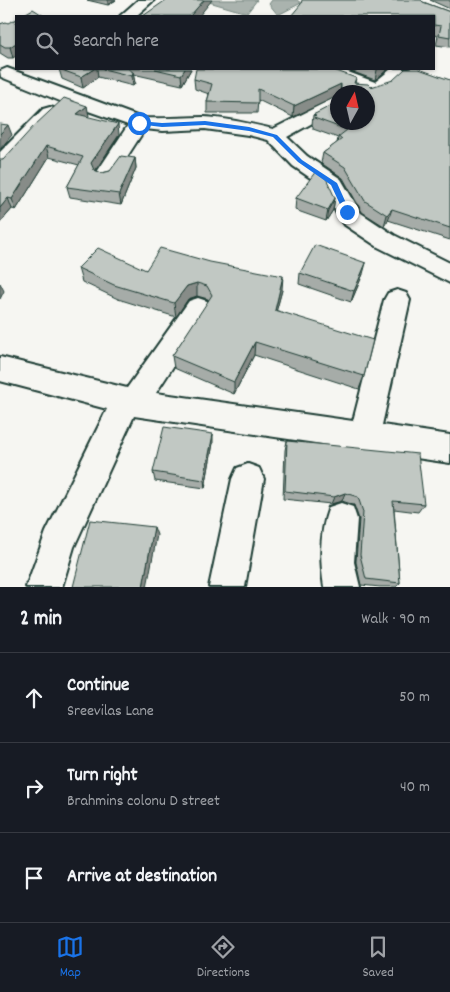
<!DOCTYPE html>
<meta charset="utf-8">
<style>
:root{--surface:#171b24;--page:#20242c;--text:#f1f3f6;--muted:#9ea1a6;--line:#363941;--accent:#1a73e8}
body{margin:0;font-family:Dekko,sans-serif;background:var(--page);color:var(--text)}
.compass{position:absolute;left:330px;top:85px;width:45px;height:45px;border-radius:50%;background:var(--surface);box-shadow:0 1px 4px #0004;rotate:8deg}
.stop{position:absolute;width:15px;height:15px;margin:-11px;border:4px solid #1a73e8;border-radius:50%;background:#fff}
.stop.end{background:#1a73e8;border-color:#fff;box-shadow:0 1px 5px #0008}
.list{margin:0;padding:0;list-style:none}
h2{display:flex;justify-content:space-between;align-items:center;height:65px;margin:0;padding:0 20px;font-size:21px}
h2 small{font-size:16px;font-weight:400;color:var(--muted)}
.list li{display:grid;grid-template-columns:32px 1fr auto;gap:15px;align-items:center;box-sizing:border-box;height:90px;padding:0 20px;border-top:1px solid var(--line)}
.list b{display:block;font-size:19px;white-space:nowrap}
.list p{margin:0;font-size:16px;white-space:nowrap;color:var(--muted)}
.list em{font-size:16px;font-style:normal;color:var(--muted)}
.icon{flex:none;width:28px;height:28px;fill:none;stroke:currentColor;stroke-width:2;stroke-linecap:round;stroke-linejoin:round}
.map{position:relative;flex:none;width:450px;height:587px;overflow:hidden}
.search{position:absolute;background:var(--surface);box-shadow:0 1px 4px #0004;left:15px;right:15px;top:15px;height:55px;display:flex;align-items:center;gap:12px;box-sizing:border-box;padding:0 18px;border-radius:0px;color:var(--muted);font-size:19px}
.sheet{height:335px;background:var(--surface)}
nav{display:flex;justify-content:space-around;align-items:center;box-sizing:border-box;height:70px;border-top:1px solid var(--line);background:var(--surface);font-size:14px;color:var(--muted)}
nav a{display:grid;justify-items:center;gap:2px}
nav .on{color:var(--accent)}
.map>svg:first-child{display:block}
.water{fill:#aab3ae;stroke:#72847d}
.lines{fill:none;stroke-linecap:round;stroke-linejoin:round}
.minor-casing{stroke:#1f3d34;stroke-width:4}
.minor{fill:#f6f6f2;fill-rule:evenodd}
.wall{fill:#a6aca8;stroke:#1f3d34}
.shaded-wall{fill:#878c88;stroke:#1f3d34}
.building{fill:#c1c8c3;stroke:#1f3d34}
.route{fill:#1a73e8}
</style>
<div class="map">
<svg width="450" height="587" viewBox="0 0 450 587">
<rect width="100%" height="100%" fill="#f6f6f2"/>
<filter id="ink" filterUnits="userSpaceOnUse"><feTurbulence type="fractalNoise" baseFrequency=".02" numOctaves="2"/><feDisplacementMap in="SourceGraphic" scale="10" xChannelSelector="R" yChannelSelector="G"/><feConvolveMatrix kernelMatrix="1 2 1 2 8 2 1 2 1" color-interpolation-filters="sRGB"/></filter>
<g filter="url(#ink)">
<path class="water" d="M202,0H257L247,13Z
M272,0H297L301,3L278,15L269,4Z"/>
<g class="lines">
<defs>
<path id="minor" d="M138,0H154L136,16H120Z
M7,68L142,118C163,119 183,117 204,117C227,118 251,124 273,129L338,96V109L287,137L307,156L341,179L361,213L394,235L450,263V283L378,247L345,225L336,212L325,188L293,166L268,140L248,135L205,129L163,131L145,129L112,180L105,182L98,180L95,175L128,125L60,101L1,77L0,71Z
M316,69H340L375,82L391,69H409C397,85 386,92 368,96V92H353L357,88L319,73Z
M50,107L57,109L59,113L57,117L7,169L0,170V152L43,109Z
M397,290L406,293L410,300L382,425L450,435V463L134,416L74,547L62,587H26L46,532L107,409L0,381V357L127,388L189,301L198,298L207,301L211,308L156,393L353,421L384,300L388,293Z
M248,464L259,468L264,479L245,587H209L232,479L237,468Z
M341,503L353,507L357,519L354,562L360,587H324C320,561 319,533 329,507Z"/>
</defs>
<use href="#minor" class="minor-casing"/>
<use href="#minor" class="minor"/>
</g>
<path class="wall" d="M87,0H116L108,5Z
M430,0H450V9Z
M423,2L450,12V47L436,45L438,36L434,35V16L301,4Z
M8,23L13,58H8L0,53V24Z
M59,69H191L182,85L133,74L135,83L133,86L98,77L83,88L62,79Z
M345,69H388L375,80Z
M356,78L355,83L371,87L450,80V240L388,220L384,226L362,212L343,178L321,163L323,153L337,143L338,138L313,129V126L312,125L313,115L368,92H338L293,117L258,100L257,113H207V102L209,94L195,89L194,79Z
M87,106L88,117L119,135L95,171L102,173L110,171L135,158L136,168L121,205L70,197L67,187L79,165L49,157L16,210L12,209L0,223V161L3,160Z
M296,198H335L333,210L326,221L295,210Z
M78,268L146,270L282,290L276,311L364,376L359,389L254,355L234,394L174,368L172,356L209,301L208,299L197,296L188,299L176,317L118,299L82,282Z
M300,273L363,274L351,302L299,284Z
M287,441L424,504L418,512L394,509L400,583L396,587H380L361,585L356,562L359,519L354,505L342,501L331,504L283,499L285,450Z
M213,443L205,488L155,481L153,472Z"/>
<path class="shaded-wall" d="M108,0H116L108,5Z
M204,0H212L199,16H190Z
M16,43V56L13,58L10,47Z
M94,69H97L98,77L83,88L81,77Z
M185,69H191L182,85L181,75Z
M378,69H388L375,80L377,70Z
M133,72L135,83L133,86L132,76Z
M341,84L340,92H338V96L293,117L294,106Z
M87,106L89,116L80,124L77,114Z
M118,124L119,135L93,174L91,163Z
M8,125L12,135L0,149V134Z
M46,146L49,157L16,210L12,199Z
M135,158L136,168L121,205L119,194Z
M8,198L12,209L0,223V208Z
M335,198L333,210L326,221L328,210Z
M392,209L388,220L384,226L387,215Z
M366,263L363,274L351,302L354,291Z
M283,276L282,290L273,324L275,310Z
M0,283L4,291L0,299Z
M197,283V296L188,299L176,317L174,303L187,286Z
M255,342L254,355L234,394V382Z
M213,434V443L205,488L204,480Z
M345,493L342,501L331,504L334,497Z
M154,527L157,535L147,587H143Z"/>
<path class="building" d="M166,0H204L190,16H143Z
M302,0H421L423,2L450,12V37L439,35L441,26L434,25V16H291L301,4Z
M33,9L44,16H21Z
M16,19V43L10,47H5L0,44V24L6,22L8,23Z
M59,69H94L81,77Z
M103,69H128L133,72L132,76Z
M155,69H185L181,75Z
M196,69H331L356,78L354,83L368,84L371,87L393,80L405,69H419L450,80V228L392,209L387,215L365,201L345,167L323,153L342,139L338,137L347,130L314,118L316,116L313,115L338,102V122H368V92H341V84L294,106L258,89V103L207,102L212,84L194,79Z
M64,98L87,106L77,114L118,124L91,163L94,170L102,173L110,171L121,156L135,158L119,194L67,187L83,157L46,146L12,199L8,198L0,208V160H3L34,126Z
M0,124L8,125L0,134Z
M316,171L326,178L335,198L328,210L296,198Z
M315,245L366,263L354,291L300,273Z
M98,248L146,270L160,248L210,262L283,276L275,310L373,340L364,376L255,342L234,382L172,356L212,295L207,286L197,283L187,286L174,303L114,285L78,268Z
M164,427L213,434L204,480L153,472Z
M287,441L418,454L424,504L393,501L400,583L366,579L360,555L363,512L358,497L345,493L334,497L285,491Z
M90,520L154,527L143,587H73Z"/>
</g>
<path class="route" d="M139,121L162,123L205,121L249,127L277,135L302,160L337,183L350,212L344,213L331,185L298,162L273,137L249,131L205,125L162,127L137,124Z"/>
</svg>
<svg class="compass" viewBox="-18 -18 36 36"><path d="M0-13l5 13h-10z" fill="#e53935"/><path d="M0 13l5-13h-10z" fill="#9ea1a6"/></svg>
<div class="stop" style="left:139px;top:123px"></div>
<div class="stop end" style="left:347px;top:212px"></div>
<div class="search"><svg class="icon" aria-label="search" viewBox="0 0 24 24"><circle cx="10" cy="10" r="6"/><path d="M15 15l6 6"/></svg>Search here</div>
</div>
<section class="sheet">
<h2>2 min<small>Walk · 90 m</small></h2>
<ul class="list">
<li><svg class="icon" aria-label="ahead" viewBox="0 0 24 24"><path d="M12 20V5M6 11l6-6 6 6"/></svg><div><b>Continue</b><p>Sreevilas Lane</p></div><em>50 m</em></li>
<li><svg class="icon" aria-label="right" viewBox="0 0 24 24"><path d="M7 20v-9h11M14 6l5 5-5 5"/></svg><div><b>Turn right</b><p>Brahmins colonu D street</p></div><em>40 m</em></li>
<li><svg class="icon" aria-label="arrive" viewBox="0 0 24 24"><path d="M6 21V4h12l-3 4 3 4H6"/></svg><div><b>Arrive at destination</b></div></li>
</ul>
</section>
<nav>
<a class="on"><svg class="icon" aria-label="map" viewBox="0 0 24 24"><path d="M3 6l6-2 6 2 6-2v14l-6 2-6-2-6 2zM9 4v14M15 6v14"/></svg>Map</a>
<a><svg class="icon" aria-label="directions" viewBox="0 0 24 24"><path d="M12 3l9 9-9 9-9-9zM9 14v-3h6M13 9l2 2-2 2"/></svg>Directions</a>
<a><svg class="icon" aria-label="saved" viewBox="0 0 24 24"><path d="M7 4h10v16l-5-4-5 4z"/></svg>Saved</a>
</nav>
